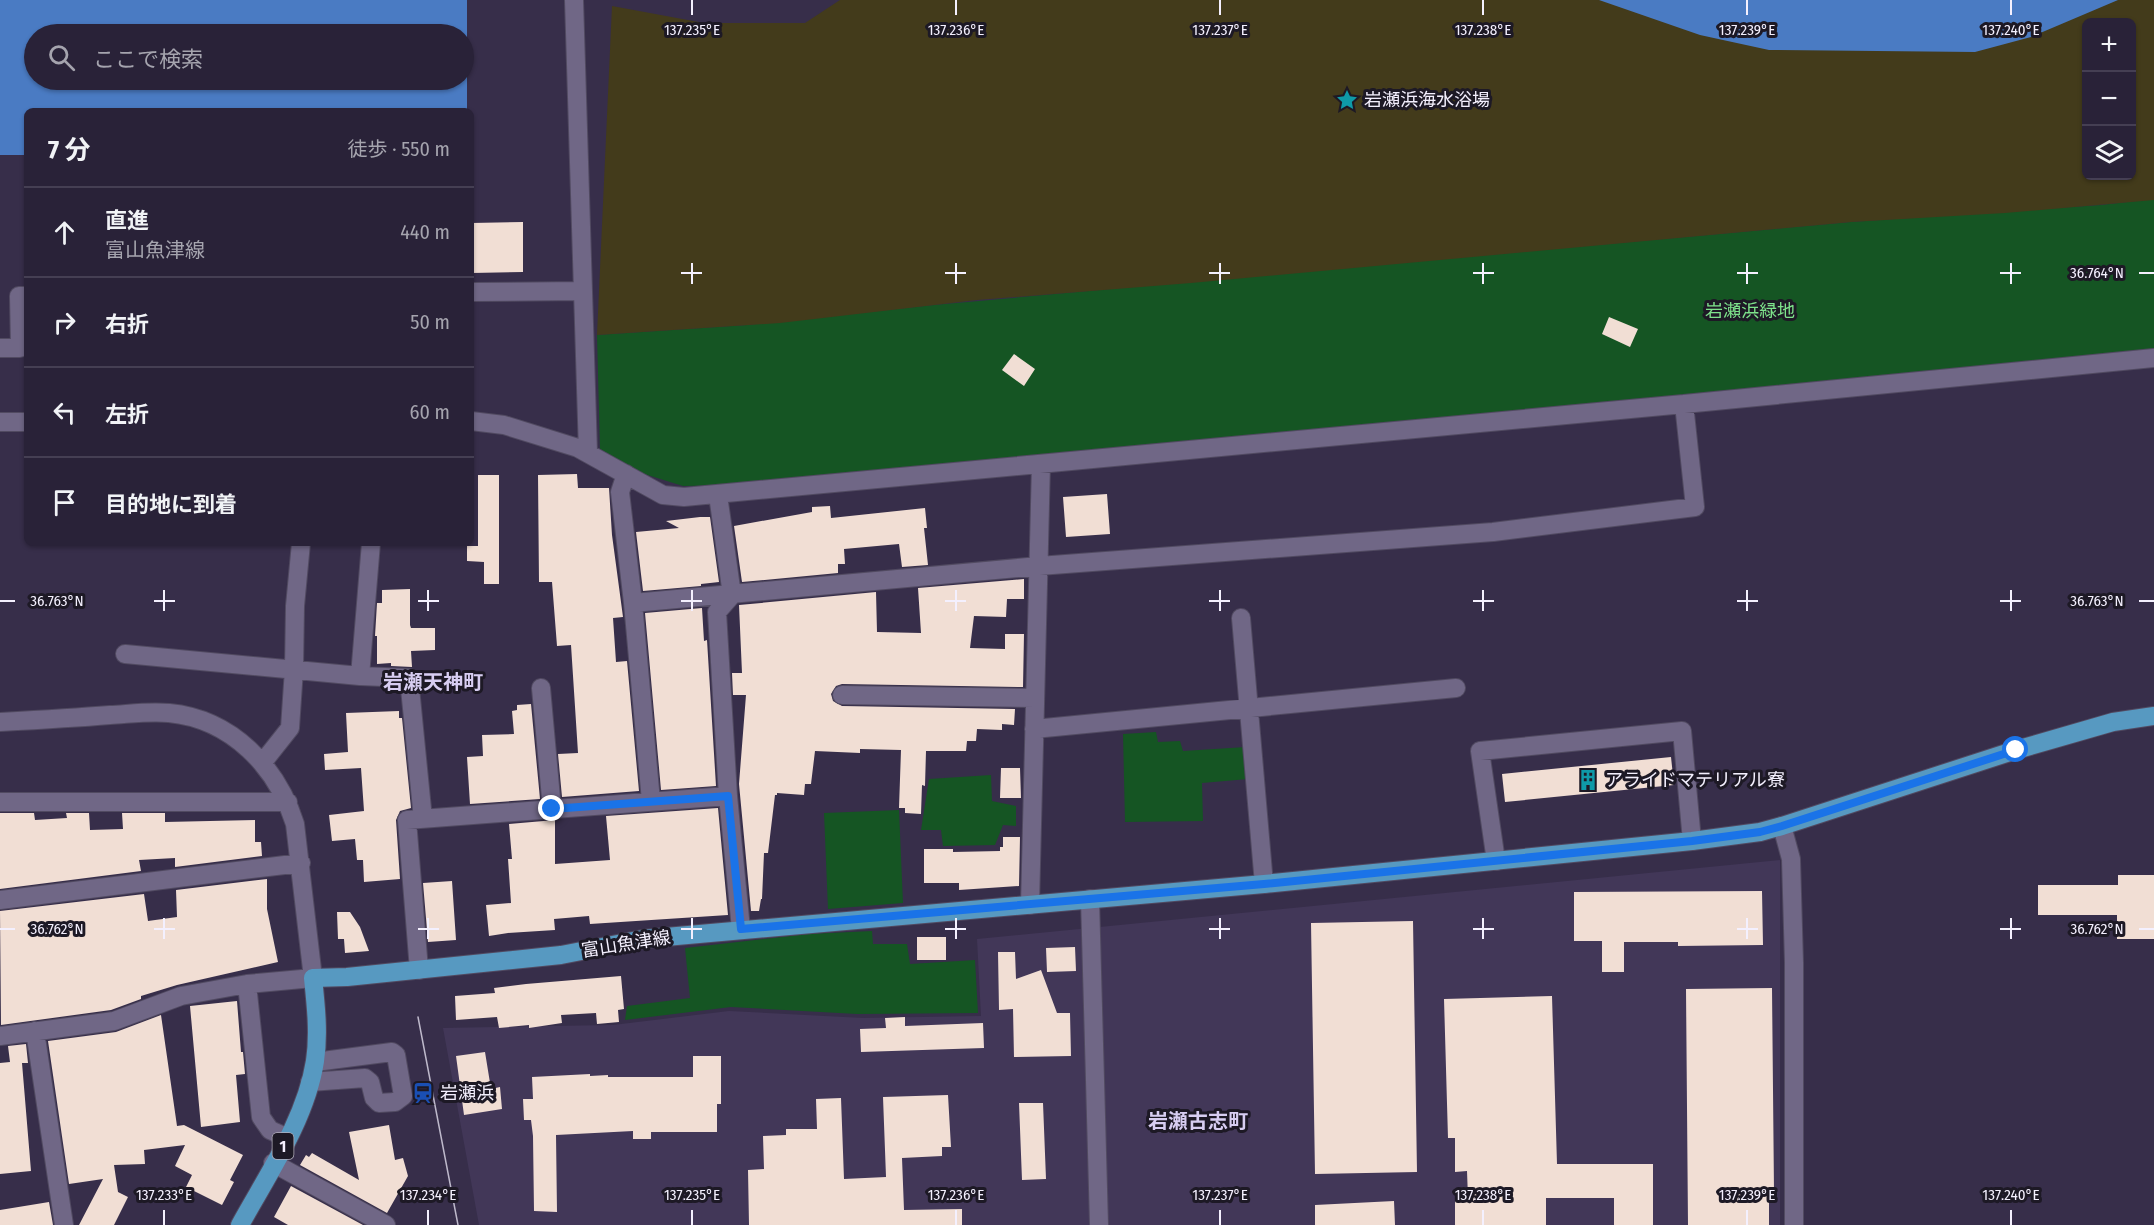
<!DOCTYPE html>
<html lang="ja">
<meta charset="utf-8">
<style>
:root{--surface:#292238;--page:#352f43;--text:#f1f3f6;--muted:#a5a4ae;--line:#453f53}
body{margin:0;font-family:"Fira Sans Condensed","Noto Sans JP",sans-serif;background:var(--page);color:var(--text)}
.controls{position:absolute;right:18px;top:18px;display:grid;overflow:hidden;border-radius:9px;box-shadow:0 2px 4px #0004}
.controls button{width:54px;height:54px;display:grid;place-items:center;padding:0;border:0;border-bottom:2px solid var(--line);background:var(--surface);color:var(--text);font:30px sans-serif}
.stop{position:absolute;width:18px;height:18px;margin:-14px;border:4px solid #1a73e8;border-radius:50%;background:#fff}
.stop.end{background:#1a73e8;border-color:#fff;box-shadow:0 2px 6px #0008}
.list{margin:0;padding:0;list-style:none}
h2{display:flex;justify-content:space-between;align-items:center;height:78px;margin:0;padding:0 24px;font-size:26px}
h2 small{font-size:20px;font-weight:400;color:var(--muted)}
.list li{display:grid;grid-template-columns:39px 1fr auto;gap:18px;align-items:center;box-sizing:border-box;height:90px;padding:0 24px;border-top:2px solid var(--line)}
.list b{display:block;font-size:22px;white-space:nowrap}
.list p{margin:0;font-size:20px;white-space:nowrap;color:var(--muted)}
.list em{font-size:20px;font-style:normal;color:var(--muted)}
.icon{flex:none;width:33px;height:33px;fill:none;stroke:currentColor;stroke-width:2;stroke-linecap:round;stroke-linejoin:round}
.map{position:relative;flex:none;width:2154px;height:1225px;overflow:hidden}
.search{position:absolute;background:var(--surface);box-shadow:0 2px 4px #0004;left:24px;top:24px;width:450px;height:66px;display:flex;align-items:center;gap:15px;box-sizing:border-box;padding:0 21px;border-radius:33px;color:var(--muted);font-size:22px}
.panel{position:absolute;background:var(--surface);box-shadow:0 2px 4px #0004;left:24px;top:108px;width:450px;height:438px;border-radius:9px}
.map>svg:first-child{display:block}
.built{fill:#423758}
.green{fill:#155523}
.sand{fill:#433b1b;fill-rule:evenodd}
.water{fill:#4a7bc3;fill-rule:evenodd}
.building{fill:#f1ded4}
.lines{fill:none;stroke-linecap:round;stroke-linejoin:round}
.minor-casing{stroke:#514a61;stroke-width:20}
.major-casing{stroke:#514a61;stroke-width:20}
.minor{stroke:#706786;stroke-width:18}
.major{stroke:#5799c1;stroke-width:18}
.tram{stroke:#beb9cb;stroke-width:1.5}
.route{stroke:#1a73e8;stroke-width:8}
.ticks{fill:none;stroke:#f4f0fe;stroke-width:2}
.labels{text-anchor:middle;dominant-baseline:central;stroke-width:6;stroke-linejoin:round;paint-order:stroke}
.shield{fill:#1d1925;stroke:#b4b0bd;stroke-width:1.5}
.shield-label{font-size:16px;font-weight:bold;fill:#f4f0fe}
.poi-label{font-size:18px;fill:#f4f0fe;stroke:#1d1925;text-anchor:start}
.park-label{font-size:18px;fill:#7ee38b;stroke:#1d1925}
.street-label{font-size:18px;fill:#f4f0fe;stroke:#1d1925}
.neighbourhood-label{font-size:20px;font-weight:bold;fill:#d7cdf1;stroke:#1d1925}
.ticks-label{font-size:15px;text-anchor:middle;fill:#f4f0fe;stroke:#1d1925;stroke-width:6;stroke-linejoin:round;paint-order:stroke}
</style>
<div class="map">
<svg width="2154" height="1225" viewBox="0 0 2154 1225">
<rect width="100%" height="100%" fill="#372e4a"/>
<path class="built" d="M1780,860V1225H479L443,1028L613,1025L729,1011L863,1018L981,1016L977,939Z"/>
<path class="green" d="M2154,199V352L739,485L683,486L641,473L600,449L597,335L747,325L934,305L1851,222L2101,205Z
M1156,732L1158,742L1180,741L1183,751L1246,747L1248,779L1202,783L1203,821L1125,822L1123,734Z
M991,775L992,801L1016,806V826L1003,825L995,845L943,846L941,830H921L929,779Z
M899,810L903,903L828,909L824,813Z
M872,931L873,944H907L910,964L975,960L978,1013L857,1014L731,1007L625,1020L627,1006L690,998L685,948L809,934Z"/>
<path class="sand" d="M840,0H2154V200L2005,213L1851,222L1191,283L977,300L780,323L597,335L612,6L704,23H805ZM2086,22H2132V176H2086Z"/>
<path class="water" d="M0,0H467V111H27V155H0ZM34,34H464V80H34Z
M1599,0H2118L2031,37L1975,52L1769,50L1700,35Z"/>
<path class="building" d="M523,222V272L471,273V223Z
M1609,317L1638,329L1630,347L1602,334Z
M1014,354L1035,369L1024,386L1002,370Z
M577,474L578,488H609L612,535L623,617L613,618L616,662L627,661L639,791L562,797L558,754L578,753L571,645L557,646L552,582H539L538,475Z
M478,475H499V584H484V562L467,561V546H478Z
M1107,494L1110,534L1066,537L1063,497Z
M830,506L831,518L925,508L927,528H924L928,565L902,567L899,544L844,549L845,564H838V573L742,582L734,526L812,512V507Z
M700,517H710L719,582L701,584V586L643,591L636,532L679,528L666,521Z
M1024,579V599H1007L1006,617L974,616L970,648L1005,649V634H1024L1023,687L842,684L836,686L831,694L833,701L842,706L1015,709L1014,725L1002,724V730L977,729L976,741H967L966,751H926L925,786L922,785L921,814L905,813V808H899L901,750L860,749V753L815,751L811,784H805L804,795L777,793V795H775L768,853H764L762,899H761L759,911H751L739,784L746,695H733L732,673H742L739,605L876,592L877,632L921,633L918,588Z
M410,589V625L411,628H435V650L411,651L412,667L391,666V663L377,664V636H375L377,603H382V590Z
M702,608L704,641L707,640L716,786L661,790L645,613Z
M531,704L540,799L470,804L467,757L483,756L482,735L514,734L512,711L517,710V705Z
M399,711V718H402L411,808L400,811L396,820L400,879L364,882L363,860H357L355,839L332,841L329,815L364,811L361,768L325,770L324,754L348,752L346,713Z
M1671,757L1674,785L1505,802L1502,774Z
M1001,768H1020L1021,798H1000Z
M718,808L728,915L590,924L589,916L554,919L555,930L508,933L489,936L486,905L511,903L508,859H512L509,824L555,820V864L610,860L606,816Z
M0,813H34L35,820L67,818L66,813H89L90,830L123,829L122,813H165V822L255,820V842H261L262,856L175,867V858L139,860L141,871L0,889Z
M1003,837H1020L1019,886L959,890V883H924V849H953V852L1000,851V847H1003Z
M2118,875H2154V939H2117V915H2038V885H2118Z
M267,879V909L278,962L177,985L141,996V999L111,1010L1,1025L0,911L144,894L148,921L177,917L176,890Z
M452,881L456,940L428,942L423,883Z
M1762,891L1763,945L1678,946V942H1624V972H1602V941H1574V892Z
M337,912H350L360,927L369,951L345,953L344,939H338Z
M1413,921L1417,1172L1315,1174L1311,923Z
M917,937H946V960H917Z
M1075,947L1076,971L1047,972L1046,948Z
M998,952H1015L1016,979L1041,970L1057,1013H1070L1071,1056L1014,1057L1013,1009L999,1010Z
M621,976L624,1009L618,1010L619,1022L597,1024L596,1013L561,1015L562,1023L529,1028V1025L499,1028L497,1017L456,1020L455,996L495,993L494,988L526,984Z
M1772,988L1774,1191H1769V1225H1688L1686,989Z
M1552,996L1557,1164H1653V1225H1614V1198H1546V1225H1455V1199L1468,1198L1467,1171L1455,1172V1138H1448L1444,999Z
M237,1001L241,1052H243L245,1074L236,1075L240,1122L201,1127L190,1006Z
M161,1015L177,1126L184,1125L243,1155L230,1180L234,1182L222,1205L186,1187L192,1175L175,1166L185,1145L144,1150L145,1164L114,1165L118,1192L128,1197L114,1225H79L103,1179L69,1184L48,1041L116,1032Z
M905,1017V1026L983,1023L984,1048L861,1052L860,1029L886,1028L885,1018Z
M26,1044L28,1063H22L31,1171L0,1174V1063L10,1062L8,1046Z
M485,1052L491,1089L500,1087L502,1109L464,1115L456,1056Z
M693,1056H721V1104H717V1132H651V1139H633V1131L556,1135L557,1212L534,1211L533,1136L531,1120H524L523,1099H533L532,1077L590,1074V1076L608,1075V1077H693Z
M948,1095L951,1147H942V1156L902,1158L904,1210L962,1209V1225H749L748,1170L764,1169L763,1136L786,1135V1129H817L816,1099L841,1098L844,1179L886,1177L883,1097Z
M1019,1103H1043L1046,1179L1022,1180Z
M389,1125L395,1160L403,1158L408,1176L387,1213L300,1165L306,1155L309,1157L312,1153L359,1180L349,1132Z
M291,1186L363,1225H288L274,1217Z
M1394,1201L1395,1225H1315V1205Z
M49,1202L53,1225H0V1210Z"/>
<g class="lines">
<defs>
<path id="minor" d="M574,0L588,453
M471,292L583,291
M0,348H20L19,296H27
M471,421L504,425L578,448L663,495L684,497L1684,404L2154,358
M0,422H27
M626,474L620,492L633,603
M718,495L732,595L717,612L728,796L741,929
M1241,618L1264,884
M125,654L360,676L371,543
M360,676L409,678L423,819
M541,688L552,809
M842,695L1035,698
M0,722C37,720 73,718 110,715C129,714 150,711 169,713C232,719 277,767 295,824L313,978L247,984L181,996L114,1021L0,1036
M1034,729L1456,688
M263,762L290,728L294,669L295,606L301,543
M651,801L633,603L1039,566L1493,532L1695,507L1684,404
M0,802H288
M1782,826L1791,859L1794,963V1225
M1496,861L1480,751L1682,731L1692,841
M1090,899L1099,1225
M0,900L301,863
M1030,905L1041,464
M419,970L407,820L728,796
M247,984L261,1117L270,1130L288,1138
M35,1031L64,1225
M310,1082L365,1078L370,1082L374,1098L379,1103L395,1102L403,1096L396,1055L392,1052L315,1062
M273,1163L386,1225"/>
<path id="major" d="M240,1225C268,1174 306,1119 315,1061C319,1034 316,1006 313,978L347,977L561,955L643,939L1264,884L1692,841L1760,832L1782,826L2016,750L2113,722L2154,716"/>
</defs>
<use href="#minor" class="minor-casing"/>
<use href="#major" class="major-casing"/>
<use href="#minor" class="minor"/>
<use href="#major" class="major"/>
<path class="tram" d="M418,1017L458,1225"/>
</g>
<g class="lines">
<path class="route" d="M552,809L728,796L741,929L1264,884L1692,841L1760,832L1782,826L2016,750"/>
</g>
<path class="ticks" d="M692,0V15M956,0V15M1220,0V15M1483,0V15M1747,0V15M2011,0V15M692,263V284M956,263V284M1220,263V284M1483,263V284M1747,263V284M2011,263V284M681,273H702M945,273H966M1209,273H1230M1473,273H1494M1737,273H1758M2000,273H2021M2139,273H2154M164,590V611M428,590V611M692,590V611M956,590V611M1220,590V611M1483,590V611M1747,590V611M2011,590V611M0,601H15M154,601H175M418,601H439M681,601H702M945,601H966M1209,601H1230M1473,601H1494M1737,601H1758M2000,601H2021M2139,601H2154M164,918V939M428,918V939M692,918V939M956,918V939M1220,918V939M1483,918V939M1747,918V939M2011,918V939M0,929H15M154,929H175M418,929H439M681,929H702M945,929H966M1209,929H1230M1473,929H1494M1737,929H1758M2000,929H2021M2139,929H2154M164,1210V1225M428,1210V1225M692,1210V1225M956,1210V1225M1220,1210V1225M1483,1210V1225M1747,1210V1225M2011,1210V1225"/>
<defs>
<symbol id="sight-bare" viewBox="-9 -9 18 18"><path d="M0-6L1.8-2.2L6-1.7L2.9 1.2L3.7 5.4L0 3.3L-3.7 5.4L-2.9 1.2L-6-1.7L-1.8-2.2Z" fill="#0f9aa8" stroke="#1d1925" stroke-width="2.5" paint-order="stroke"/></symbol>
<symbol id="building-bare" viewBox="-9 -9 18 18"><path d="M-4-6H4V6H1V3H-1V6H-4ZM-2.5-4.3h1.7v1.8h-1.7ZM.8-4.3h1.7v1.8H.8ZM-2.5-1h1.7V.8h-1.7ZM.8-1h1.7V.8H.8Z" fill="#0f9aa8" stroke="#1d1925" stroke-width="2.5" paint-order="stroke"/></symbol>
<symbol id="station-bare" viewBox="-9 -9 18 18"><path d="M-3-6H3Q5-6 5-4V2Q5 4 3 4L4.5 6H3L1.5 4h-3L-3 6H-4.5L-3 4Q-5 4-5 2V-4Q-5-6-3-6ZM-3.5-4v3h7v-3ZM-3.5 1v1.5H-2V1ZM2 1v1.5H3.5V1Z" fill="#1a4fb4" stroke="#1d1925" stroke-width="2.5" paint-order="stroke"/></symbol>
</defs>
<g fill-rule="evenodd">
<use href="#sight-bare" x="1332" y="85" width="30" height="30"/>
<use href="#building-bare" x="1573" y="765" width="30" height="30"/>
<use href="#station-bare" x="408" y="1078" width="30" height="30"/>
</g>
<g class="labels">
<rect class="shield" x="272.5" y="1133" width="21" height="26" rx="4.5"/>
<g class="shield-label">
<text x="283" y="1146">1</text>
</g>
<g class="poi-label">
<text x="1364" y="100">岩瀬浜海水浴場</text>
<text x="1605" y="780">アライドマテリアル寮</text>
<text x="440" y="1093">岩瀬浜</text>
</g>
<g class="park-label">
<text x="1750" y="311">岩瀬浜緑地</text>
</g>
<g class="street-label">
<text transform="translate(626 944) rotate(-9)">富山魚津線</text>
</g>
<g class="neighbourhood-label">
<text x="433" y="682">岩瀬天神町</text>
<text x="1198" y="1121">岩瀬古志町</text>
</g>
</g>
<g class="ticks-label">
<text x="692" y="35">137.235°E</text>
<text x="956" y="35">137.236°E</text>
<text x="1220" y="35">137.237°E</text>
<text x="1483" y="35">137.238°E</text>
<text x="1747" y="35">137.239°E</text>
<text x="2011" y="35">137.240°E</text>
<text x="2097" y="278">36.764°N</text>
<text x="57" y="606">36.763°N</text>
<text x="2097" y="606">36.763°N</text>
<text x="57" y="934">36.762°N</text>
<text x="2097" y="934">36.762°N</text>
<text x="164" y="1200">137.233°E</text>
<text x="428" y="1200">137.234°E</text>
<text x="692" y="1200">137.235°E</text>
<text x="956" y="1200">137.236°E</text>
<text x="1220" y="1200">137.237°E</text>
<text x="1483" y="1200">137.238°E</text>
<text x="1747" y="1200">137.239°E</text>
<text x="2011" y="1200">137.240°E</text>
</g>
</svg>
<div class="controls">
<button>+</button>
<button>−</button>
<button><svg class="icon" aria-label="layers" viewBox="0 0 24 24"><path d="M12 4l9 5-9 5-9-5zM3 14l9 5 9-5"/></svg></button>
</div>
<div class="stop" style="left:2016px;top:750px"></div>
<div class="stop end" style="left:552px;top:809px"></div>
<div class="search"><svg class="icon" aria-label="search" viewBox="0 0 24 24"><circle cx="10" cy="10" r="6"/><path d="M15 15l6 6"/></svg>ここで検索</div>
<section class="panel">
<h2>7 分<small>徒歩 · 550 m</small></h2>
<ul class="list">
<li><svg class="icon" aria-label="ahead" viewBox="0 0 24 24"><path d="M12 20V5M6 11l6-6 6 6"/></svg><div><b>直進</b><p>富山魚津線</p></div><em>440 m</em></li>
<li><svg class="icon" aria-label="right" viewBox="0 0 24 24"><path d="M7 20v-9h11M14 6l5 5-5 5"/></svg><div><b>右折</b></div><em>50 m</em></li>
<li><svg class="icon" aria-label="left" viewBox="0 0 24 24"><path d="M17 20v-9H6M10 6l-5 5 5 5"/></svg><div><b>左折</b></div><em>60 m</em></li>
<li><svg class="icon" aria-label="arrive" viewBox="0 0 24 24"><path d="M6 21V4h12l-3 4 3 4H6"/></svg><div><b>目的地に到着</b></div></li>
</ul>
</section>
</div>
